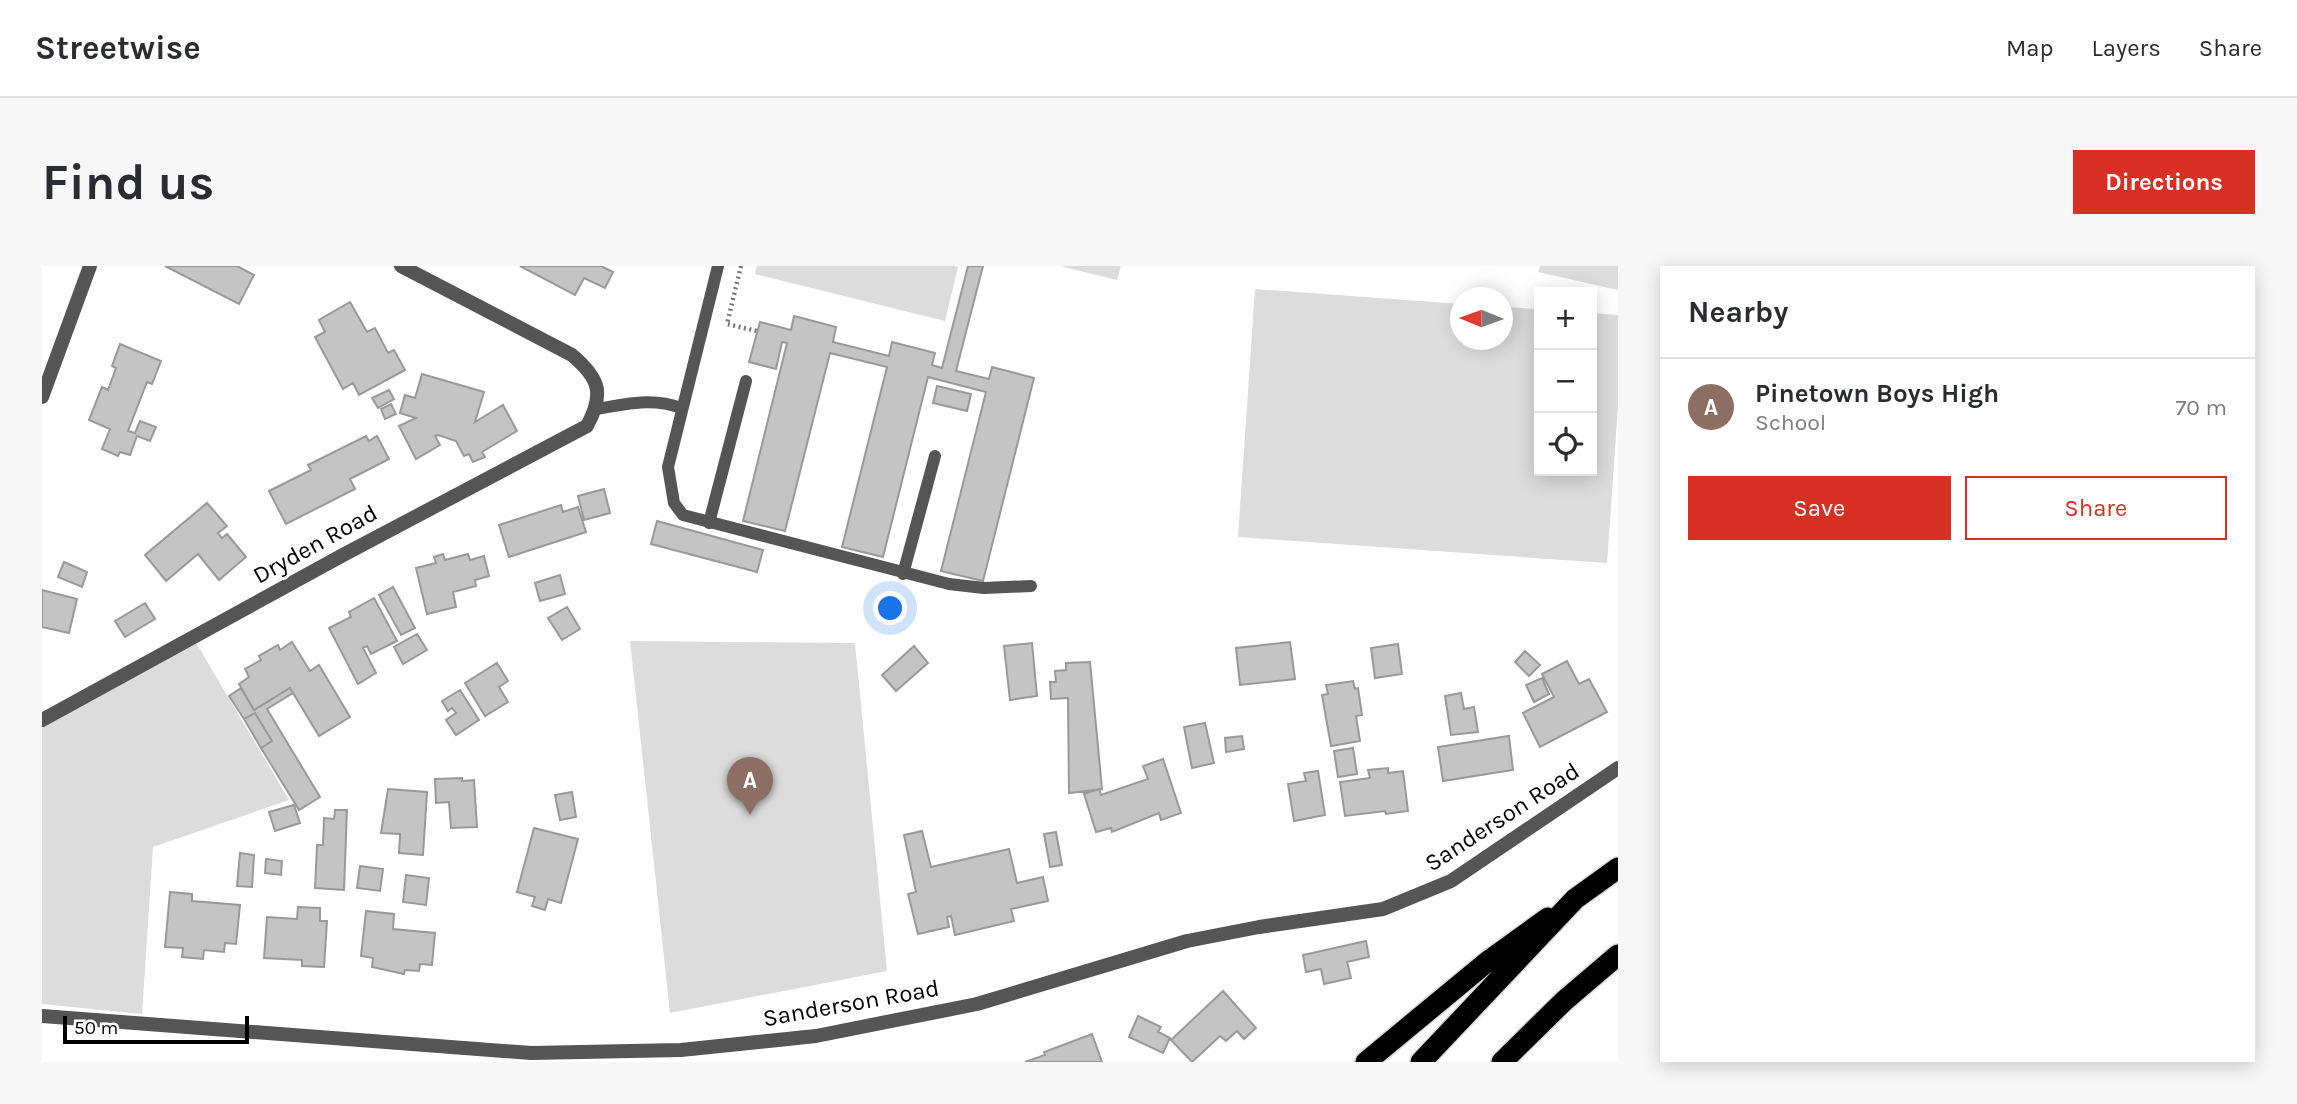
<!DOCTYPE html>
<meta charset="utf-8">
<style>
:root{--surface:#fff;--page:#f7f7f7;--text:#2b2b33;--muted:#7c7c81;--line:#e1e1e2;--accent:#d93025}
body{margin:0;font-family:Karla,sans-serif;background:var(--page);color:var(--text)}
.controls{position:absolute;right:21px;top:21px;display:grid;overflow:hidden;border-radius:0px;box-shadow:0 4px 18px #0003}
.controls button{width:63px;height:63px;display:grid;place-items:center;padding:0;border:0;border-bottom:2px solid var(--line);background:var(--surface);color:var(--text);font:35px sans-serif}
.compass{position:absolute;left:1408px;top:21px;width:63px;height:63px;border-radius:50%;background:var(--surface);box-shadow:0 4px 18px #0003;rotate:271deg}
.scale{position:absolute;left:21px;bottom:18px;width:186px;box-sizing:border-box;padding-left:7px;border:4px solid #000;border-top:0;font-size:19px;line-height:24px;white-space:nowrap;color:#000;-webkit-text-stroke:5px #fff;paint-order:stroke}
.you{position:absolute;left:849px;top:343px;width:24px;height:24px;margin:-18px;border:5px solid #fff;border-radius:50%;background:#1a73e8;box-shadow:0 0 0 10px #1a73e833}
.badge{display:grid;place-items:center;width:46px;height:46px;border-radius:50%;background:var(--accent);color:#fff;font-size:23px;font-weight:700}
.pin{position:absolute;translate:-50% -58px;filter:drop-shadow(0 2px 4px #0008)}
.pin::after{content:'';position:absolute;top:37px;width:24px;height:21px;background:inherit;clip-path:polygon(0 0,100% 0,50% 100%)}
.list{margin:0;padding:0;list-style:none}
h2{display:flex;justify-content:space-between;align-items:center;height:91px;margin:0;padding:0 28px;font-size:30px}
h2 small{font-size:23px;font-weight:400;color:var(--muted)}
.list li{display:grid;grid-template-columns:46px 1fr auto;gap:21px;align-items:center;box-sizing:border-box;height:98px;padding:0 28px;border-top:2px solid var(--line)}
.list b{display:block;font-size:26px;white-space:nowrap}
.list p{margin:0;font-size:23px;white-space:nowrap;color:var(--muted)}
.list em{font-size:23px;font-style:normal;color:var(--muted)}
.actions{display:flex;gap:14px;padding:21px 28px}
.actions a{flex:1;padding:16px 0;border:2px solid var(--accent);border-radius:0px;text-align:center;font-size:24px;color:var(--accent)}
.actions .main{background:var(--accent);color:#fff}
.icon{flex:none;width:38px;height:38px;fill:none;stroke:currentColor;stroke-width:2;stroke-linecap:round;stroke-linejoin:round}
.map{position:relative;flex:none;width:1576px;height:796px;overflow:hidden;border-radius:0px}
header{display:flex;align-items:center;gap:42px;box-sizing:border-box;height:98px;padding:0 35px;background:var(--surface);border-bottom:2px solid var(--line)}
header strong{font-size:33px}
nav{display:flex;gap:38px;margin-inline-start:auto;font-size:24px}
.intro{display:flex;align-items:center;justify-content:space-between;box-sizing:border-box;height:168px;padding:0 42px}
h1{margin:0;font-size:49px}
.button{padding:18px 32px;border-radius:0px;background:var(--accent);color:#fff;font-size:24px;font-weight:700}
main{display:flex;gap:42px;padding:0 42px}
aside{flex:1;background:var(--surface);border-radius:0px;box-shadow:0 4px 18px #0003}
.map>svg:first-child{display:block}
.green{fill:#dcdcdc}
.building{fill:#c4c4c4;stroke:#999;stroke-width:2}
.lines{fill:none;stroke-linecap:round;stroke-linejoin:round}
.highway-casing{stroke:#dbdbdb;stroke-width:24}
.path{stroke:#777;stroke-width:4.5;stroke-dasharray:2 3.5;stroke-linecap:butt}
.lane{stroke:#555;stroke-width:12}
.street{stroke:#555;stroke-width:14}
.highway{stroke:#000;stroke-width:21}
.labels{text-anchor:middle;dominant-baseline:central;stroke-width:6;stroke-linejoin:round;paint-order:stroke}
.street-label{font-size:24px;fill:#000;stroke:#fff}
</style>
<header>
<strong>Streetwise</strong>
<nav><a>Map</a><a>Layers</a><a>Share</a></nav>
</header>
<div class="intro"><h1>Find us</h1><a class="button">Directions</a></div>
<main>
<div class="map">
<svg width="1576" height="796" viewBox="0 0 1576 796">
<rect width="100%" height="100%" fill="#fff"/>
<path class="green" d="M715,0H912L916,1L903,55L713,8Z
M1018,0H1079L1075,14Z
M1498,0H1576V24L1496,6Z
M1213,23L1418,38L1419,74H1461V41L1497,43V205H1550V47L1576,49V141L1565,297L1196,271Z
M153,375L247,534L111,581L100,748L0,738V459Z
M588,375L813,377L845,705L628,747Z"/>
<path class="building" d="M123,0H195L212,9L197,38Z
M478,0H559L571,6L563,22L542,12L533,29Z
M926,0H941L914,105L947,113L950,101L992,112L941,315L899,305L944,126L886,111L841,291L800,281L845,101L788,87L743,265L701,255L745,77L740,76L734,103L707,96L718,56L749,64L752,50L794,61L791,76L847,90L850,76L893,87L890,99L900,102Z
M308,36L325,66L333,62L346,87L352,84L363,104L317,129L311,117L301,123L273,71L283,66L277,54Z
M78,78L119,95L110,118L105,116L86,165L93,167L98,155L114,161L108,175L95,170L88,189L78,186L76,190L60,183L68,163L47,154L60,121L66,124L74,102L70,100Z
M380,108L442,126L433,156L461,139L475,165L440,186L443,191L431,196L427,188L422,190L414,175L396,169L393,170L398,179L374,193L357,160L374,152L358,147L363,129L373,132Z
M895,120L929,128L925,145L891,137Z
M347,124L352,133L336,142L330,132Z
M349,138L354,148L343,153L339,143Z
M324,170L327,175L335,170L347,193L308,213L313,223L244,258L227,225L269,204L266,199Z
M562,223L568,247L542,254L536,230Z
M165,237L185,260L176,267L180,272L185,268L204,291L177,314L156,288L124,315L103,289Z
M519,239L521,246L536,241L544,266L467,291L457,259Z
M615,255L721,284L715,306L609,278Z
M401,288L403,294L426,288L428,294L442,290L447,310L433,314L434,320L411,326L414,341L385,348L374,302L394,297L392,291Z
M22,296L45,306L40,321L16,311Z
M518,309L523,328L498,335L493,317Z
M351,321L373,362L359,369L337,329Z
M0,324L35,333L27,367L0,361Z
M332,332L355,375L329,388L325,380L321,382L334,407L316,418L287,362L309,351L307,346Z
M103,337L113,353L83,371L73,355Z
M525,341L538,363L520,374L506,352Z
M375,368L385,384L361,398L352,381Z
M250,376L268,405L277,399L308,451L277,470L248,422L212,444L197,418L207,411L203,403L219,394L217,390L236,379L238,384Z
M1248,376L1253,413L1198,419L1194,382Z
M990,377L995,430L968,434L962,380Z
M1356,378L1360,408L1333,412L1329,382Z
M872,380L886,397L854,425L840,409Z
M1483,385L1498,399L1487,410L1473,396Z
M1525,395L1537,418L1547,413L1565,446L1498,481L1481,447L1512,431L1500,408Z
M1048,396L1060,523L1027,527L1026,432L1009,433L1008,416H1014L1013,405L1024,404V397Z
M455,397L466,415L457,421L466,436L443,450L423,417Z
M1500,412L1507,428L1492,436L1484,419Z
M1311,415L1313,423L1316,422L1320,449L1314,450L1318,475L1289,480L1280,429L1286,428L1284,419Z
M199,422L212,444L248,422L251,427L225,443L278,531L257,544L219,482L230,475L213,447L202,453L187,430Z
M418,424L437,454L414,469L404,454L414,447L410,442L406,445L400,435Z
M1419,427L1422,443L1432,441L1436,466L1409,469L1403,430Z
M213,447L230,475L219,482L202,453Z
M1163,457L1172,497L1150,502L1142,461Z
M1200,470L1202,483L1184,486L1183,472Z
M1467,470L1471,504L1401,515L1396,481Z
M1311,482L1315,508L1296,511L1292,485Z
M1121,493L1139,547L1119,554L1117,547L1070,566L1069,562L1054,566L1042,528L1057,523L1059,529L1106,513L1101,500Z
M1346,502V507L1361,505L1366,545L1344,548L1343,545L1303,550L1298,516L1328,512L1326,504Z
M1276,505L1283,549L1252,555L1246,518L1264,515L1262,507Z
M420,512V515L432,514L435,561L409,562L407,536L394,537L393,513Z
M346,523L385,526L381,589L357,587L358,568L339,567Z
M530,526L534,551L518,554L513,529Z
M252,539L258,557L233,565L227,546Z
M293,544H305L302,624L273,622L275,579H281L282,552L292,553Z
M492,562L536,573L519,637L506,633L503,644L490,640L493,631L475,626Z
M880,565L889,601L967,583L975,617L1001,611L1006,635L969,643L972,655L913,669L909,650L905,651L907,661L876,668L866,628L874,626L862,569Z
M1014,566L1020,599L1008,601L1002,568Z
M198,587L212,589L210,621L195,620Z
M224,593L240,595L239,609L223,607Z
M318,600L341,603L338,625L315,622Z
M364,609L387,612L384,639L361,636Z
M128,626L150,628V635L198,639L194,678L183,677L182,686L162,684L161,693L140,691L141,682L123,681Z
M256,641L278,642V655H285L282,701L260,700V694L222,692L225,651L255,653Z
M324,645L352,648L351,663L393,667L390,699L378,698L377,705L363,704L362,708L330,701L331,692L319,690Z
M1324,675L1327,691L1305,696L1309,712L1282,718L1279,703L1264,706L1261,689Z
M1181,725L1214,762L1202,773L1195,765L1184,775L1178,770L1150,796L1129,774Z
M1096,750L1119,761L1116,766L1128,772L1121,787L1087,771Z
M1050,768L1060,796H983L1003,789L1002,786Z"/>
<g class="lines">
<defs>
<path id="highway" d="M1324,796L1445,696L1506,652
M1379,796L1533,633L1576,602
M1460,796L1522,735L1576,689"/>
</defs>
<use href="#highway" class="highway-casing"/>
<path class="path" d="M699,0L685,58L715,65"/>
<path class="lane" d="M676,0L626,201L632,237L641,249L907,318L942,322L989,320
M554,143C585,138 610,131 639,142
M667,257L704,115
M861,308L893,190"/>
<path class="street" d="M0,131L48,0
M0,454L301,289L545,160C563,127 557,112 530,89L359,0
M0,750L489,787L639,784L774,770L935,738L1145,675L1217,661L1341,643L1409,615L1576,502"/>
<use href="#highway" class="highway"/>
</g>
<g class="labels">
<g class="street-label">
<text transform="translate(273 278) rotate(-29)">Dryden Road</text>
<text transform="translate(1460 551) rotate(-33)">Sanderson Road</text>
<text transform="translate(809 737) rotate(-10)">Sanderson Road</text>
</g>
</g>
</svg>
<div class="controls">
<button>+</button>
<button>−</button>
<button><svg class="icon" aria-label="locate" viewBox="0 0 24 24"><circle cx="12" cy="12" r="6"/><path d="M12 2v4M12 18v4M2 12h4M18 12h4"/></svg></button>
</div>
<svg class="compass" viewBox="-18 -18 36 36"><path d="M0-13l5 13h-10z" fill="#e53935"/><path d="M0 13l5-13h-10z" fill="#7c7c81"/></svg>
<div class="scale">50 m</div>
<div class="you"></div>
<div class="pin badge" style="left:708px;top:549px;background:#8d6e63">A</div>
</div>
<aside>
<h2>Nearby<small></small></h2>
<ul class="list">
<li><span class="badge" style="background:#8d6e63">A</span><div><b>Pinetown Boys High</b><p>School</p></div><em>70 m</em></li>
</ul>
<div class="actions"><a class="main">Save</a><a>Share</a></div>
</aside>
</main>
